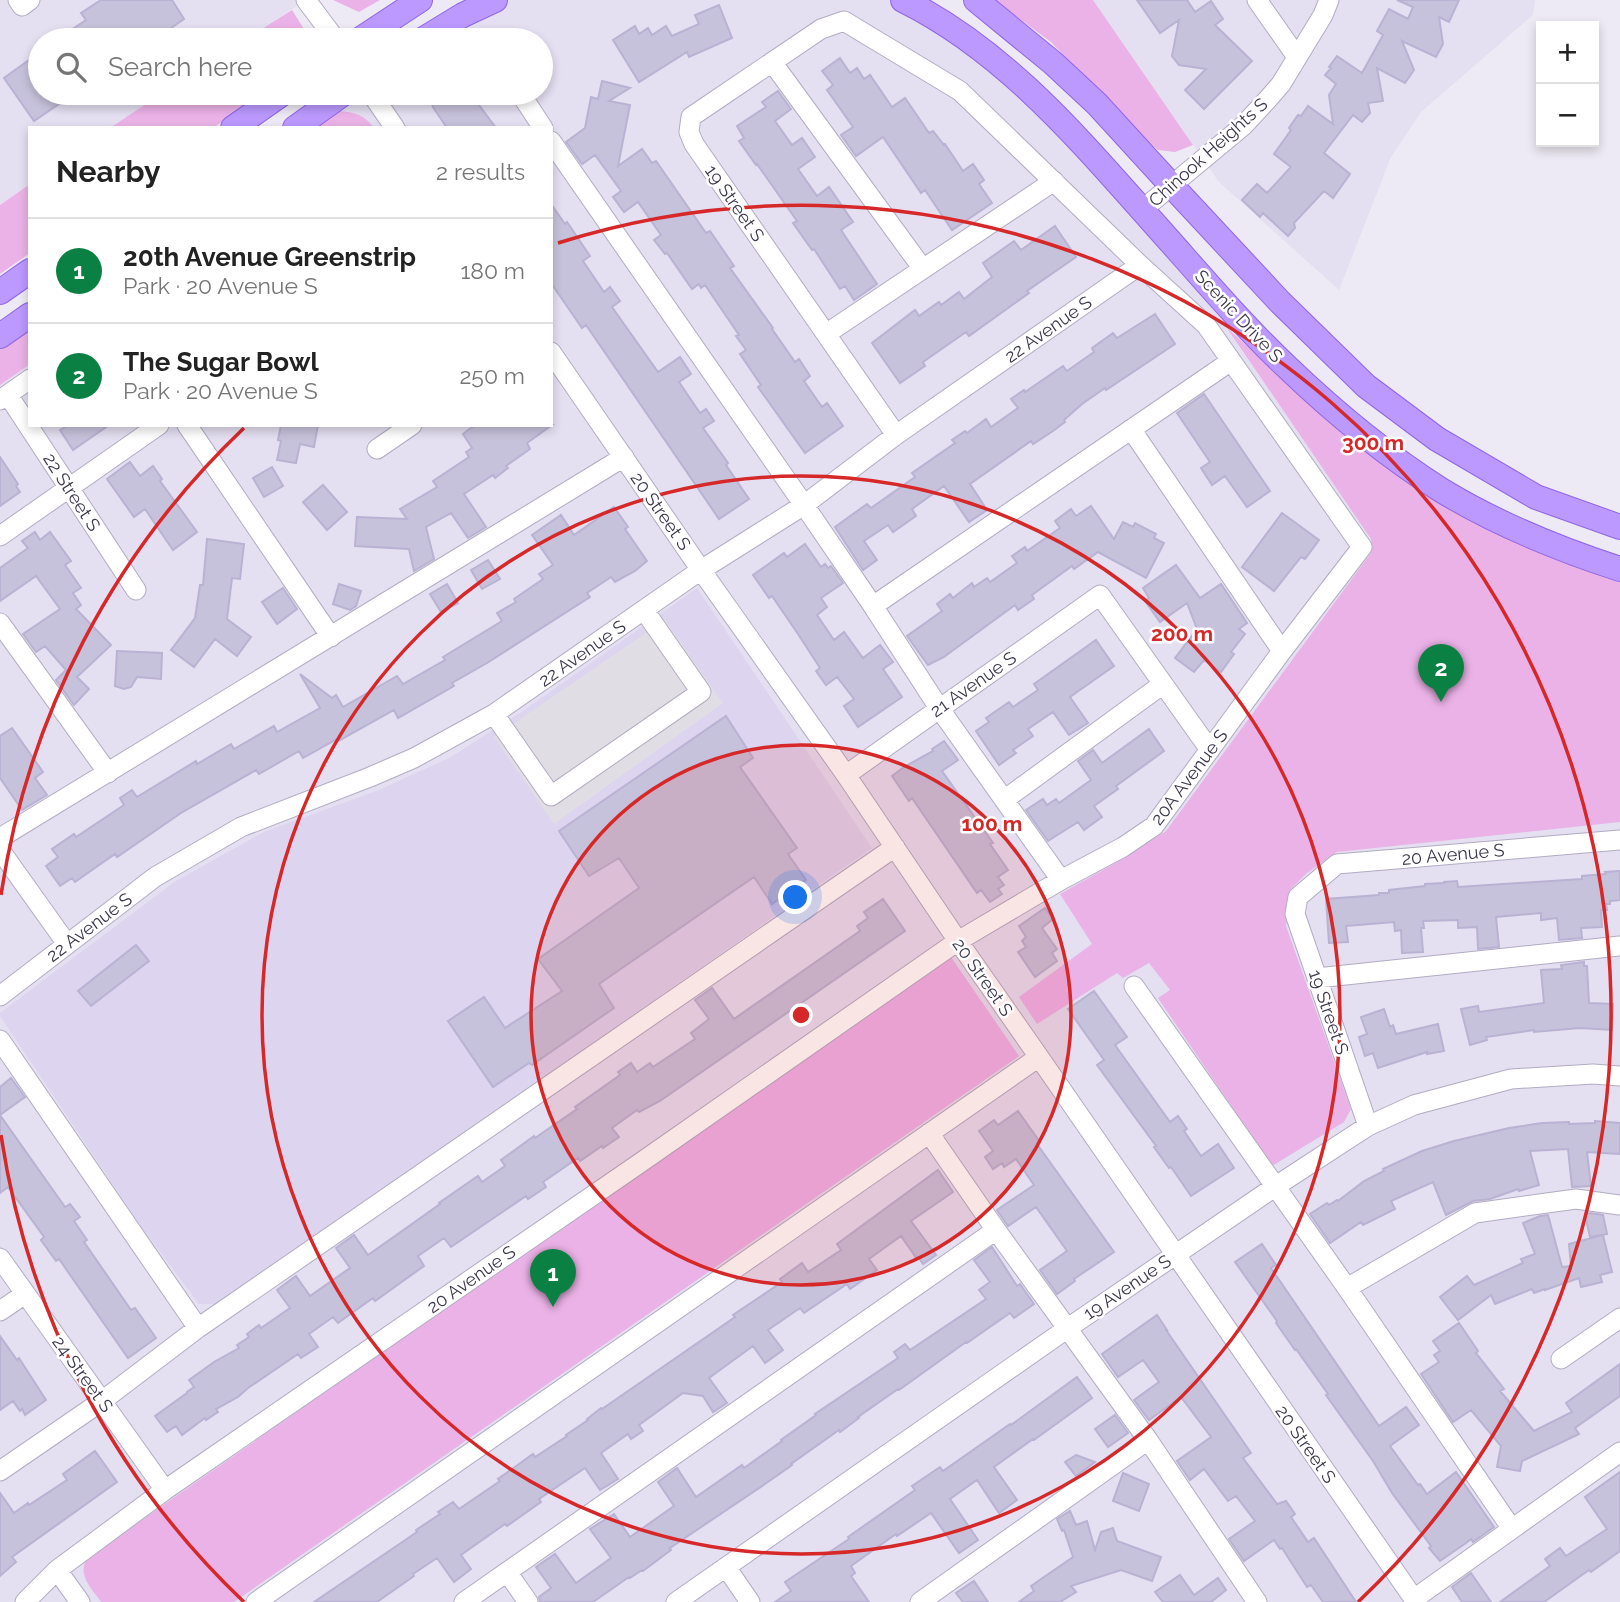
<!DOCTYPE html>
<meta charset="utf-8">
<style>
:root{--surface:#fff;--page:#f2f2f2;--text:#222;--muted:#767676;--line:#e0e0e0;--accent:#0b8043}
body{margin:0;font-family:Raleway,sans-serif;background:var(--page);color:var(--text)}
.controls{position:absolute;right:21px;top:21px;display:grid;overflow:hidden;border-radius:0px;box-shadow:0 4px 10px #0003}
.controls button{width:63px;height:63px;display:grid;place-items:center;padding:0;border:0;border-bottom:2px solid var(--line);background:var(--surface);color:var(--text);font:35px sans-serif}
.you{position:absolute;left:796px;top:898px;width:24px;height:24px;margin:-18px;border:5px solid #fff;border-radius:50%;background:#1a73e8;box-shadow:0 0 0 10px #1a73e833}
.badge{display:grid;place-items:center;width:46px;height:46px;border-radius:50%;background:var(--accent);color:#fff;font-size:23px;font-weight:700}
.pin{position:absolute;translate:-50% -58px;filter:drop-shadow(0 2px 4px #0008)}
.pin::after{content:'';position:absolute;top:37px;width:24px;height:21px;background:inherit;clip-path:polygon(0 0,100% 0,50% 100%)}
.list{margin:0;padding:0;list-style:none}
h2{display:flex;justify-content:space-between;align-items:center;height:91px;margin:0;padding:0 28px;font-size:30px}
h2 small{font-size:23px;font-weight:400;color:var(--muted)}
.list li{display:grid;grid-template-columns:46px 1fr auto;gap:21px;align-items:center;box-sizing:border-box;height:105px;padding:0 28px;border-top:2px solid var(--line)}
.list b{display:block;font-size:26px;white-space:nowrap}
.list p{margin:0;font-size:23px;white-space:nowrap;color:var(--muted)}
.list em{font-size:23px;font-style:normal;color:var(--muted)}
.icon{flex:none;width:38px;height:38px;fill:none;stroke:currentColor;stroke-width:2;stroke-linecap:round;stroke-linejoin:round}
.map{position:relative;flex:none;width:1620px;height:1602px;overflow:hidden}
.search{position:absolute;background:var(--surface);box-shadow:0 4px 10px #0003;left:28px;top:28px;width:525px;height:77px;display:flex;align-items:center;gap:18px;box-sizing:border-box;padding:0 24px;border-radius:38px;color:var(--muted);font-size:26px}
.panel{position:absolute;background:var(--surface);box-shadow:0 4px 10px #0003;left:28px;top:126px;width:525px;height:301px;border-radius:0px}
.map>svg:first-child{display:block}
.residential{fill:#e4dff1}
.education{fill:#ddd4ef}
.green{fill:#ebb2e7}
.parking{fill:#e0dee4}
.building{fill:#c7c2db;stroke:#b9b2d3;stroke-width:2}
.lines{fill:none;stroke-linecap:round;stroke-linejoin:round}
.minor-casing{stroke:#b2acc2;stroke-width:21}
.major-casing{stroke:#8f65e9;stroke-width:26}
.minor{stroke:#fff;stroke-width:19}
.major{stroke:#b9f;stroke-width:24}
.ring{fill:none;stroke:#d62828;stroke-width:3.5}
.labels{text-anchor:middle;dominant-baseline:central;stroke-width:5;stroke-linejoin:round;paint-order:stroke}
.street-label{font-size:18px;fill:#3c374a;stroke:#fff}
.centre{fill:#d62828;stroke:#fff;stroke-width:3.5}
.ring-label{font-size:21px;text-anchor:middle;font-weight:bold;fill:#d62828;stroke:#fff;stroke-width:5;stroke-linejoin:round;paint-order:stroke}
</style>
<div class="map">
<svg width="1620" height="1602" viewBox="0 0 1620 1602">
<rect width="100%" height="100%" fill="#eeeaf5"/>
<path class="residential" d="M0,0H306L244,40H40V93H162L110,128H30V184L0,205Z
M495,0H903L994,60L1232,310L1399,461L1620,569V1602H0V334L30,313V425H551V128H294L344,93H541V40H424Z
M1093,0H1535L1533,15L1421,112L1391,157L1339,290L1219,182Z"/>
<path class="education" d="M697,588L872,848L219,1304H199L140,1225L0,1016V1013L176,881L264,832L379,790L451,757L523,711Z"/>
<path class="green" d="M333,0H380L359,12Z
M994,0H1093L1193,145L1175,152L1158,150L1136,131L1051,42Z
M292,10L311,40H244Z
M162,93H265L213,128H110Z
M339,111C354,112 365,115 374,128H315Z
M30,184V253L0,274V205Z
M30,326V364L0,385V347Z
M1227,328L1343,433L1620,581V822L1337,852L1307,873L1289,891L1286,926L1351,1109L1344,1122L1272,1166L1158,998L1170,990L1149,963L1123,978L1117,973L1037,1024L1019,997L1092,944L1060,894L1121,860L1166,831L1371,553V539Z
M951,957L1019,1056L234,1602H101C91,1587 77,1576 87,1558Z"/>
<path class="parking" d="M665,620L723,703L554,824L494,737Z"/>
<path class="building" d="M101,0H172L184,19L154,40H56L86,20L81,13Z
M1137,0H1187L1195,12L1211,1L1223,19L1215,25L1252,61L1204,109L1185,90L1206,69L1179,65L1172,56L1179,20L1160,33Z
M1397,0H1459L1449,22L1439,17L1443,44L1436,57L1402,41L1414,70L1405,83L1377,68L1383,101L1368,103L1370,113L1362,122L1353,115L1324,153L1350,174L1333,198L1324,191L1294,223L1295,228L1288,236L1263,213L1260,217L1242,200L1257,184L1267,193L1291,167L1274,154L1291,130L1289,128L1298,115L1301,116L1308,106L1333,124L1329,95L1336,84L1325,75L1331,68L1329,67L1337,56L1362,73L1383,35L1377,31L1389,9L1408,19L1413,7Z
M719,5L732,38L689,57L687,52L639,82L613,40L635,26L639,34L648,28L652,35L666,26L672,36L699,24L695,15Z
M40,52V93H75L34,121L4,78Z
M840,58L850,73L857,68L864,79L870,75L892,107L905,98L929,133L933,131L944,145L945,144L963,171L973,164L984,180L979,184L992,203L952,230L925,190L921,193L883,137L856,156L841,135L853,127L827,90L833,85L822,71Z
M602,81L630,88L609,101L630,105L618,166L642,149L652,163L656,161L706,233L710,231L734,266L730,268L773,328L772,329L795,362L799,359L810,376L804,381L822,407L827,403L843,426L805,453L758,387L761,385L740,354L746,350L736,336L739,335L705,285L701,288L699,284L692,289L667,253L665,254L654,240L661,235L638,202L624,212L613,197L621,191L595,155L582,164L566,142L585,128L591,97L598,99Z
M778,91L791,109L775,121L792,145L802,138L815,157L798,169L817,196L829,187L853,222L841,230L877,284L854,300L845,286L840,289L814,249L812,250L793,223L797,221L757,164L756,165L739,141L744,138L737,126L766,107L762,102Z
M428,93H470L496,128H447L433,107Z
M551,204L565,224L567,222L590,256L583,261L604,292L610,287L620,301L612,307L658,372L680,357L691,374L679,382L700,413L706,409L714,421L703,428L728,463L726,465L749,499L719,519L586,325L582,328L551,283Z
M1055,226L1076,257L1027,291L1029,293L969,336L966,332L923,362L925,366L900,383L872,343L915,310L919,316L939,302L941,305L959,292L964,299L992,277L983,263L1014,241L1021,250Z
M1155,314L1175,344L1106,390L1105,388L1082,404L1064,420L1065,422L1053,431L1033,444L1031,441L970,484L987,510L969,522L944,486L912,509L916,516L893,532L888,525L864,541L877,560L863,570L835,527L867,504L871,508L915,477L912,473L955,443L952,440L965,431L967,433L986,419L991,427L1018,408L1011,399L1024,390L1025,392L1063,366L1067,371L1094,352L1092,348L1113,333L1117,338Z
M1204,394L1270,491L1247,507L1225,476L1212,485L1201,468L1210,462L1177,413Z
M69,425H109L73,450L60,430Z
M281,425H318L314,447L300,444L296,463L277,460L281,441L278,440Z
M475,425H552L527,443L530,449L506,466L508,468L495,478L493,475L464,494L486,527L468,538L451,513L426,527L434,559L414,571L409,549L355,546L357,517L407,519L400,509L437,487L433,481L469,457L466,452L472,448L463,434Z
M0,457L18,484L16,486L20,492L0,506Z
M130,462L140,476L153,466L162,479L160,481L197,532L173,550L145,509L134,517L107,479Z
M272,467L283,486L264,497L253,478Z
M323,485L347,512L327,530L303,502Z
M1091,506L1114,539L1123,522L1133,527L1135,523L1156,534L1154,538L1164,543L1146,578L1098,552L1074,569L1072,566L1032,595L1034,599L1018,610L1015,605L944,657L928,665L907,636L942,611L937,604L950,594L953,598L972,583L974,587L987,578L990,582L1017,563L1012,556L1025,547L1027,551L1060,528L1055,521L1071,509L1076,516Z
M614,507L628,527L625,529L647,561L635,571L615,582L611,577L587,593L590,597L487,663L452,683L454,686L398,718L394,710L340,740L339,738L303,758L299,751L259,774L256,770L181,813L117,857L115,854L75,882L72,878L60,886L46,866L58,857L52,849L74,834L76,837L124,805L120,798L132,790L137,797L196,761L197,764L231,744L234,749L274,726L277,732L320,708L300,674L332,698L336,695L343,707L397,676L403,684L445,660L443,657L502,621L497,613L516,602L514,599L543,579L539,574L553,565L532,535L561,515L574,535Z
M1282,513L1319,540L1305,559L1301,557L1274,591L1242,567Z
M35,532L40,540L50,532L71,561L65,565L81,588L73,593L81,605L76,609L111,645L77,677L89,689L74,705L56,680L66,670L45,646L36,652L23,634L60,609L36,576L0,601V568L28,548L22,541Z
M207,539L244,544L240,579L232,578L227,619L251,637L237,656L215,639L194,667L171,650L195,618L200,585H203Z
M805,544L821,567L825,564L828,568L831,566L843,583L821,598L827,607L817,615L834,640L844,632L863,658L880,645L893,662L883,669L902,697L858,727L844,706L854,699L837,677L826,685L816,671L820,668L798,634L772,596L769,598L753,575L784,553L787,557Z
M488,560L500,579L482,589L471,570Z
M1176,565L1200,598L1221,584L1247,623L1239,629L1245,634L1231,652L1234,654L1221,672L1204,660L1194,672L1175,658L1197,629L1187,603L1160,622L1145,601L1149,598L1143,588Z
M339,584L361,591L356,606L350,610L333,604Z
M447,584L458,603L441,612L430,594Z
M283,588L297,609L277,624L262,602Z
M1096,640L1114,666L1070,697L1088,723L1069,735L1053,712L1028,729L1033,736L1013,750L1016,753L999,765L976,731L989,722L986,718L1009,702L1013,707L1038,690L1034,684Z
M117,651L162,653L161,679L137,677L131,687L124,689L115,686Z
M726,716L753,758L740,767L797,848L788,854L806,880L772,904L754,877L599,984L614,1008L532,1065L529,1063L493,1087L448,1021L484,997L505,1028L562,991L538,959L639,888L619,858L589,876L559,831Z
M12,728L43,772L35,778L47,795L22,810L0,778V736Z
M1149,729L1164,751L1116,786L1118,789L1094,806L1102,817L1084,830L1078,822L1048,841L1026,810L1043,799L1047,805L1056,799L1059,803L1091,780L1078,761L1093,750L1102,763Z
M944,741L958,760L942,771L993,843L990,844L1008,870L998,877L1004,885L998,889L1002,894L990,902L981,890L977,893L912,798L909,801L892,776L904,767L933,751L932,749Z
M1620,871V900L1610,901V904H1606L1607,910H1601L1602,927L1581,928L1582,938L1559,940L1557,918L1541,920V913L1496,917L1499,947L1478,949L1477,927L1458,928V920L1423,921L1424,928H1421L1423,952L1402,953L1401,930L1395,931L1394,922L1346,926L1348,942L1329,943L1326,899L1379,895V893H1389V890L1425,886V884L1444,883V882L1457,881L1458,887L1582,879V876L1606,874L1605,872Z
M883,899L905,931L660,1101L639,1112L637,1110L612,1128L619,1137L603,1148L602,1146L580,1161L578,1158L543,1182L546,1187L528,1199L526,1196L451,1247L444,1238L418,1256L424,1266L375,1301L373,1298L338,1323L333,1317L309,1334L318,1347L301,1358L298,1354L248,1388L238,1397L216,1409L218,1412L206,1420L205,1418L182,1435L176,1426L167,1432L155,1416L187,1393V1392L194,1387L189,1380L214,1362L239,1348L237,1345L249,1337L247,1334L259,1325L261,1328L290,1308L277,1290L296,1276L310,1296L350,1268L336,1248L354,1235L368,1255L440,1204L439,1203L459,1189L478,1176L482,1182L505,1166L501,1160L534,1136L535,1138L577,1109L575,1107L620,1075L618,1072L631,1063L637,1072L650,1063L653,1067L695,1039L691,1033L709,1019L695,1000L712,988L734,1019L860,931L857,926L868,918L864,912Z
M1045,908L1053,919L1042,928L1057,949L1052,953L1057,961L1035,977L1018,952L1026,947L1022,941L1026,937L1019,926Z
M136,945L149,961L91,1006L78,991Z
M1584,962V966H1587L1589,1003L1613,1004L1612,1030L1580,1028L1534,1032V1030L1486,1037L1487,1040L1470,1045L1461,1009L1478,1006L1479,1012L1544,1003L1541,970L1562,969L1561,965Z
M1094,991L1127,1037L1115,1045L1170,1122L1178,1116L1187,1129L1184,1131L1201,1156L1218,1144L1234,1168L1191,1196L1171,1167L1169,1168L1154,1147L1156,1146L1097,1065L1104,1060L1068,1009Z
M1384,1009L1390,1027L1393,1025L1396,1034L1438,1024L1444,1051L1427,1054V1052L1378,1068L1373,1053L1365,1056L1359,1037L1367,1034L1361,1017Z
M11,1078L25,1097L0,1115L65,1207L70,1204L80,1217L74,1221L87,1240L84,1242L131,1310L135,1308L156,1338L128,1358L59,1259L56,1261L41,1240L44,1237L8,1187L0,1193V1087Z
M1018,1111L1040,1142L1037,1144L1114,1252L1074,1279L1075,1281L1057,1294L1040,1270L1067,1251L1036,1207L1008,1226L997,1210L1034,1185L1016,1159L1004,1167L1002,1163L993,1169L985,1157L993,1151L979,1131L994,1120L998,1125Z
M1595,1121L1620,1123V1154L1587,1152L1591,1186L1572,1187L1568,1149L1530,1151L1539,1185L1519,1191L1518,1189L1490,1199L1473,1201L1446,1215L1433,1182L1391,1201L1395,1209L1363,1225L1361,1222L1330,1243L1310,1214L1327,1203L1329,1205L1337,1200L1338,1201L1364,1181L1384,1171L1383,1169L1422,1151L1454,1141L1509,1128L1542,1123L1569,1122V1124L1595,1123Z
M938,1170L953,1192L911,1221L936,1255L923,1264L919,1258L917,1259L901,1236L869,1259L877,1270L850,1289L847,1284L804,1313L800,1308L768,1330L783,1350L765,1363L753,1346L709,1378L727,1403L713,1412L703,1396L683,1393L639,1425L643,1431L631,1439L628,1434L601,1453L618,1479L600,1490L585,1468L539,1499L541,1502L507,1526L505,1524L461,1555L471,1569L454,1582L437,1558L413,1574L414,1576L377,1602H314L417,1532L416,1530L440,1514L438,1512L453,1502L459,1509L500,1481L498,1479L533,1454L535,1457L567,1436L566,1435L588,1420L587,1419L601,1408L602,1409L735,1317L733,1315L782,1282L780,1279L802,1263L808,1272L841,1250L837,1244Z
M1590,1213L1603,1215L1607,1234L1590,1237L1585,1214Z
M1548,1215L1562,1267L1571,1266L1569,1244L1603,1235L1612,1272L1600,1275L1602,1282L1581,1287L1579,1278L1545,1290V1289L1534,1293L1532,1289L1495,1304L1491,1295L1458,1320L1440,1297L1467,1276L1474,1285L1523,1263L1521,1259L1535,1254L1523,1223L1540,1216Z
M1262,1244L1276,1265L1271,1268L1379,1426L1406,1407L1419,1425L1390,1446L1418,1485L1420,1484L1427,1494L1456,1472L1494,1527L1473,1542L1471,1539L1466,1543L1440,1561L1429,1548L1431,1546L1392,1493L1373,1461L1326,1395L1328,1394L1296,1349L1295,1350L1276,1323L1277,1321L1235,1262Z
M992,1247L1017,1286L1020,1284L1034,1304L1014,1318L1010,1313L967,1343L966,1342L899,1390L898,1389L858,1417L859,1418L840,1432L839,1430L791,1464L792,1465L765,1484L670,1548L671,1550L643,1571L642,1570L630,1578L629,1577L593,1602H540L539,1597L551,1588L536,1567L555,1554L576,1583L611,1558L590,1529L614,1514L630,1537L674,1506L658,1482L677,1468L696,1497L742,1465L744,1468L782,1441L781,1440L816,1415L815,1414L898,1358L894,1352L905,1344L910,1350L986,1299L979,1290L990,1282L974,1260Z
M1157,1315L1167,1330H1166L1251,1453L1243,1458L1277,1504L1286,1501L1295,1514L1291,1517L1308,1542L1314,1538L1356,1602H1323L1311,1585L1307,1587L1282,1548L1280,1549L1274,1540L1244,1561L1229,1539L1255,1521L1236,1496L1228,1501L1204,1469L1190,1480L1177,1461L1211,1437L1181,1397L1149,1420L1134,1400L1159,1382L1143,1360L1118,1377L1102,1354Z
M1459,1323L1478,1351L1476,1353L1504,1389L1500,1391L1534,1431L1572,1412L1566,1403L1620,1364V1396L1575,1428L1579,1434L1522,1461L1520,1471L1497,1467L1501,1446L1471,1410L1453,1422L1421,1374L1439,1362L1434,1355L1440,1351L1433,1341Z
M0,1336L17,1360L19,1358L46,1400L25,1415L22,1409L20,1411L13,1401L0,1410Z
M1077,1377L1092,1398L1034,1440L1033,1439L994,1467L1017,1500L999,1513L977,1480L950,1499L978,1540L959,1553L931,1513L897,1536L896,1534L851,1566L855,1573L851,1576L869,1602H775L791,1591L785,1582L849,1539L848,1537L915,1490L912,1486L940,1467L943,1471L1010,1424L1011,1425Z
M1115,1415L1128,1433L1108,1447L1095,1429Z
M95,1451L117,1482L12,1557L16,1562L0,1576V1493L14,1513L28,1503L29,1505L67,1480L63,1474Z
M1076,1455L1095,1462L1076,1476L1065,1462Z
M1620,1472V1551L1591,1572L1589,1570L1544,1602H1500L1550,1566L1545,1559L1560,1548L1566,1556L1607,1529L1585,1497Z
M1123,1473L1149,1484L1139,1511L1113,1501Z
M1070,1511L1076,1525L1087,1521L1095,1550L1101,1532L1113,1528L1117,1541L1161,1557L1152,1581L1121,1570L1071,1586L1076,1592L1060,1602H1019L1034,1591L1031,1586L1073,1557L1064,1530L1062,1531L1057,1519Z
M1471,1573L1491,1602H1462L1452,1587Z
M1180,1575L1194,1595L1218,1578L1226,1590L1211,1602H1163L1155,1592Z
M974,1581L988,1602H963L956,1593Z"/>
<g class="lines">
<defs>
<path id="minor" d="M18,0L22,6L30,0
M306,0L336,40
M1257,0L1297,57
M772,62L923,269
M371,93L395,128
M520,93L543,128
M551,141L804,505L873,606L939,708L1061,880
M1142,210L1243,126L1268,99L1281,84L1323,15L1329,0
M826,334L1054,181
M551,352L701,570L846,775L958,941L1039,1057L1416,1602
M8,395L136,590
M0,400L30,379
M187,425L331,637
M1131,429L1282,651
M377,449L412,425
M0,536L159,425
M873,606L1231,361
M0,623L108,773
M494,714L551,796L701,692L644,610
M846,775L1100,595L1210,750
M1004,800L1163,684
M0,838L624,457
M0,850L67,944
M1317,978L1620,946
M1134,986L1347,1288L1512,1529L1620,1452
M0,996L155,877L241,827L370,777L414,758L494,714L701,570L804,505L896,435L1140,265
M0,1040L198,1328
M1368,1126L1295,914L1298,897L1337,864L1620,840
M929,1133L996,1230L1148,1440L1257,1602
M0,1258L165,1490
M1347,1288L1475,1213L1576,1199L1620,1205
M0,1311L25,1294
M1561,1359L1620,1318
M0,1471L102,1401L198,1328L895,847
M726,1567L750,1602
M57,1570L80,1602
M507,1572L528,1602
M1414,1599L1512,1529
M25,1602L57,1570L165,1490L640,1163L958,941L1061,880L1123,847L1154,826L1282,651L1362,547L1206,325L1140,265L960,91L844,21L821,29L691,117L689,132L694,144L896,435
M256,1602L1039,1057
M464,1602L996,1230
M676,1602L1068,1328L1276,1186L1368,1126L1414,1105L1511,1079L1593,1074L1620,1076
M920,1602L1148,1440"/>
<path id="major" d="M903,0C1004,50 1078,138 1151,220C1196,270 1239,322 1288,368C1335,413 1386,455 1441,490C1497,524 1558,549 1620,569
M976,0L1053,63L1097,104L1172,186L1280,302L1366,386L1437,439L1536,497L1620,527
M359,40L420,0
M422,40L463,15L495,0
M233,128L283,93
M295,128L344,93
M0,292L30,271
M0,336L30,315"/>
</defs>
<use href="#minor" class="minor-casing"/>
<use href="#major" class="major-casing"/>
<use href="#minor" class="minor"/>
<use href="#major" class="major"/>
</g>
<circle cx="801" cy="1015" r="270" fill="#d62828" fill-opacity=".12"/>
<g class="ring">
<circle cx="801" cy="1015" r="270"/>
<circle cx="801" cy="1015" r="539"/>
<path d="M244 1602A809 809 0 0 1 1 1135M1 895A809 809 0 0 1 244 428M558 243A809 809 0 0 1 1358 1602"/>
</g>
<g class="labels">
<g class="street-label">
<text transform="translate(1208 152) rotate(-42)">Chinook Heights S</text>
<text transform="translate(735 203) rotate(55)">19 Street S</text>
<text transform="translate(1239 316) rotate(47)">Scenic Drive S</text>
<text transform="translate(1048 329) rotate(-35)">22 Avenue S</text>
<text transform="translate(72 492) rotate(57)">22 Street S</text>
<text transform="translate(661 511) rotate(55)">20 Street S</text>
<text transform="translate(582 653) rotate(-35)">22 Avenue S</text>
<text transform="translate(973 684) rotate(-35)">21 Avenue S</text>
<text transform="translate(1189 777) rotate(-53)">20A Avenue S</text>
<text transform="translate(1453 854) rotate(-5)">20 Avenue S</text>
<text transform="translate(89 927) rotate(-37)">22 Avenue S</text>
<text transform="translate(983 977) rotate(55)">20 Street S</text>
<text transform="translate(1329 1012) rotate(71)">19 Street S</text>
<text transform="translate(471 1279) rotate(-35)">20 Avenue S</text>
<text transform="translate(1127 1287) rotate(-34)">19 Avenue S</text>
<text transform="translate(83 1374) rotate(54)">24 Street S</text>
<text transform="translate(1306 1444) rotate(55)">20 Street S</text>
</g>
</g>
<circle cx="801" cy="1015" r="10" class="centre"/>
<g class="ring-label">
<text x="1373" y="450">300 m</text>
<text x="1182" y="641">200 m</text>
<text x="992" y="831">100 m</text>
</g>
</svg>
<div class="controls">
<button>+</button>
<button>−</button>
</div>
<div class="you"></div>
<div class="pin badge" style="left:553px;top:1307px">1</div>
<div class="pin badge" style="left:1441px;top:702px">2</div>
<div class="search"><svg class="icon" aria-label="search" viewBox="0 0 24 24"><circle cx="10" cy="10" r="6"/><path d="M15 15l6 6"/></svg>Search here</div>
<section class="panel">
<h2>Nearby<small>2 results</small></h2>
<ul class="list">
<li><span class="badge">1</span><div><b>20th Avenue Greenstrip</b><p>Park · 20 Avenue S</p></div><em>180 m</em></li>
<li><span class="badge">2</span><div><b>The Sugar Bowl</b><p>Park · 20 Avenue S</p></div><em>250 m</em></li>
</ul>
</section>
</div>
